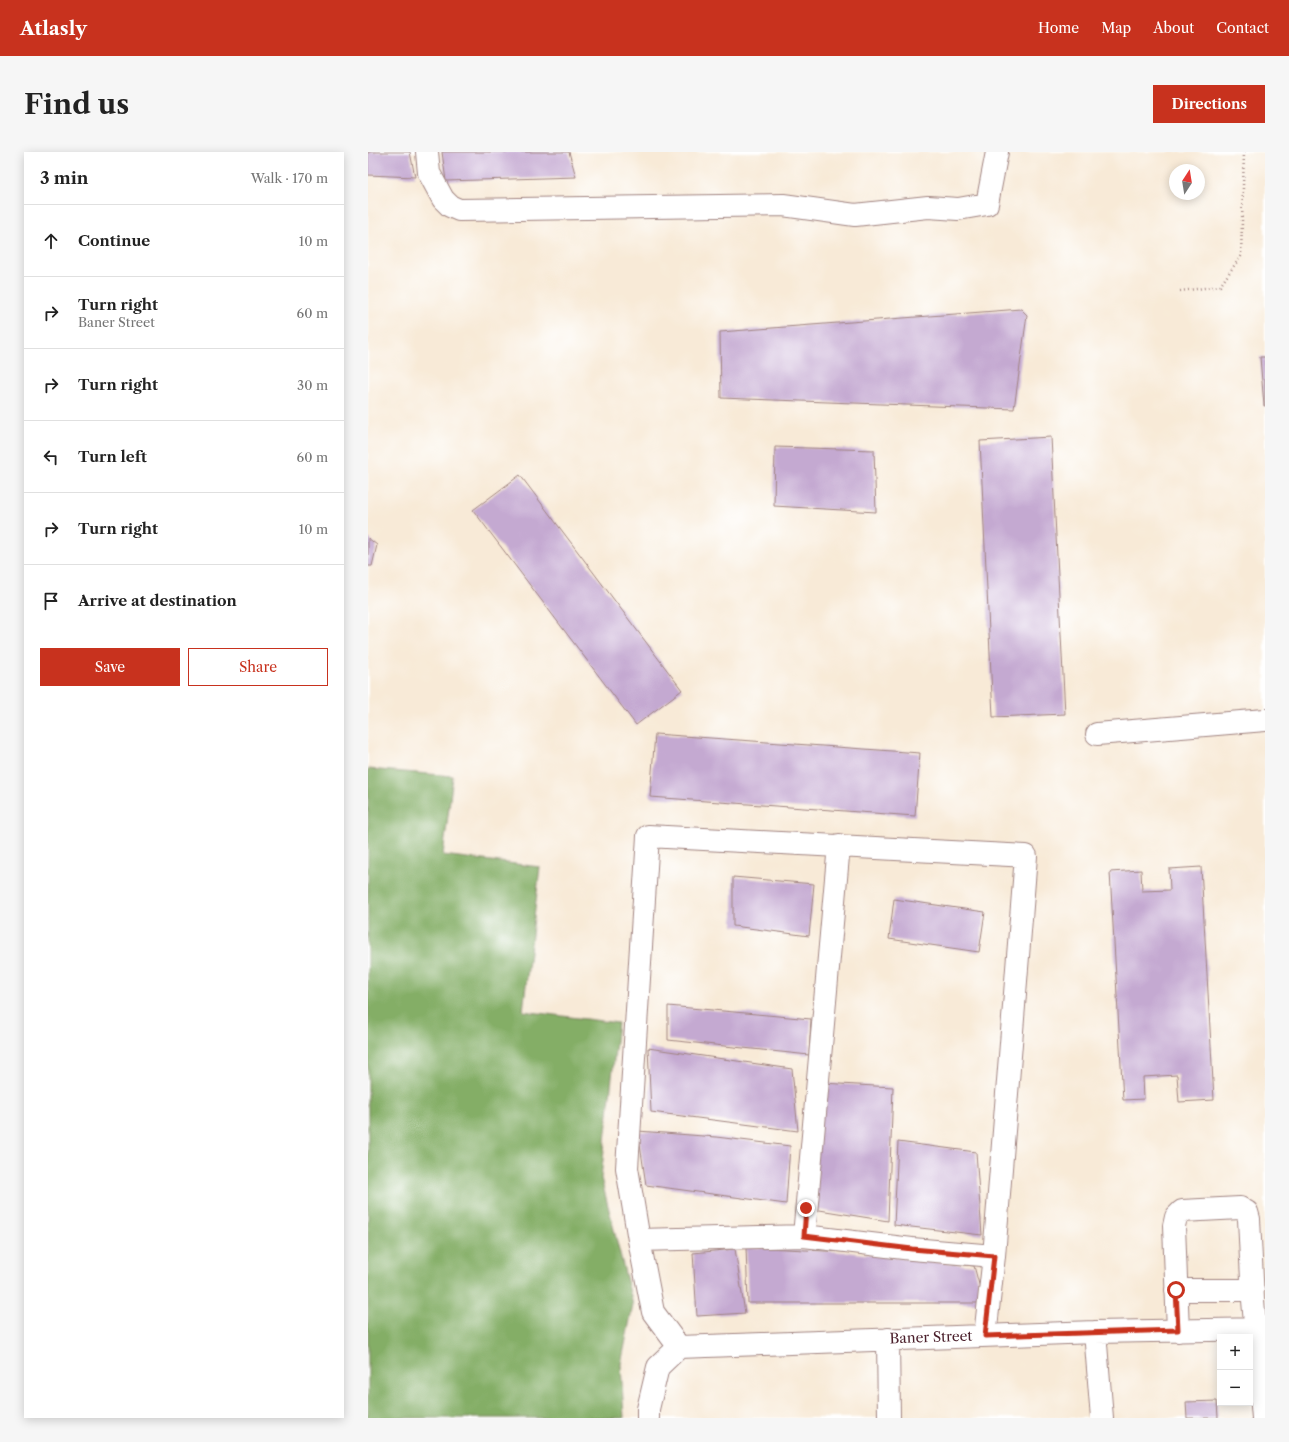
<!DOCTYPE html>
<meta charset="utf-8">
<style>
:root{--surface:#fff;--page:#f6f6f6;--text:#222;--muted:#767676;--line:#e0e0e0;--accent:#c8321e}
body{margin:0;font-family:"Libre Caslon Text",serif;background:var(--page);color:var(--text)}
.controls{position:absolute;right:12px;bottom:12px;display:grid;overflow:hidden;border-radius:0px;box-shadow:0 2px 10px #0003}
.controls button{width:36px;height:36px;display:grid;place-items:center;padding:0;border:0;border-bottom:1px solid var(--line);background:var(--surface);color:var(--text);font:20px sans-serif}
.compass{position:absolute;left:801px;top:12px;width:36px;height:36px;border-radius:50%;background:var(--surface);box-shadow:0 2px 10px #0003;rotate:12deg}
.stop{position:absolute;width:12px;height:12px;margin:-9px;border:3px solid #c8321e;border-radius:50%;background:#fff}
.stop.end{background:#c8321e;border-color:#fff;box-shadow:0 1px 4px #0008}
.list{margin:0;padding:0;list-style:none}
h2{display:flex;justify-content:space-between;align-items:center;height:52px;margin:0;padding:0 16px;font-size:17px}
h2 small{font-size:13px;font-weight:400;color:var(--muted)}
.list li{display:grid;grid-template-columns:26px 1fr auto;gap:12px;align-items:center;box-sizing:border-box;height:72px;padding:0 16px;border-top:1px solid var(--line)}
.list b{display:block;font-size:15px;white-space:nowrap}
.list p{margin:0;font-size:13px;white-space:nowrap;color:var(--muted)}
.list em{font-size:13px;font-style:normal;color:var(--muted)}
.actions{display:flex;gap:8px;padding:12px 16px}
.actions a{flex:1;padding:9px 0;border:1px solid var(--accent);border-radius:0px;text-align:center;font-size:14px;color:var(--accent)}
.actions .main{background:var(--accent);color:#fff}
.icon{flex:none;width:22px;height:22px;fill:none;stroke:currentColor;stroke-width:2;stroke-linecap:round;stroke-linejoin:round}
.map{position:relative;flex:none;width:897px;height:1266px;overflow:hidden;border-radius:0px}
header{display:flex;align-items:center;gap:24px;box-sizing:border-box;height:56px;padding:0 20px;background:var(--accent);color:#fff}
header strong{font-size:19px}
nav{display:flex;gap:22px;margin-inline-start:auto;font-size:14px}
.intro{display:flex;align-items:center;justify-content:space-between;box-sizing:border-box;height:96px;padding:0 24px}
h1{margin:0;font-size:28px}
.button{padding:10px 18px;border-radius:0px;background:var(--accent);color:#fff;font-size:14px;font-weight:700}
main{display:flex;gap:24px;padding:0 24px}
aside{flex:1;background:var(--surface);border-radius:0px;box-shadow:0 2px 10px #0003}
.map>svg:first-child{display:block}
.forest{fill:#84ae66;stroke:#676648}
.building{fill:#c4a9d1}
.lines{fill:none;stroke-linecap:round;stroke-linejoin:round}
.minor-casing{stroke:#a18481;stroke-width:24}
.path{stroke:#a18481;stroke-width:2.5;stroke-dasharray:1 3;stroke-linecap:butt}
.minor{stroke:#fff;stroke-width:22}
.route{stroke:#c8321e;stroke-width:5}
.labels{text-anchor:middle;dominant-baseline:central;stroke-width:3;stroke-linejoin:round;paint-order:stroke}
.street-label{font-size:14px;fill:#4a1f2b;stroke:#fff}
</style>
<header>
<strong>Atlasly</strong>
<nav><a>Home</a><a>Map</a><a>About</a><a>Contact</a></nav>
</header>
<div class="intro"><h1>Find us</h1><a class="button">Directions</a></div>
<main>
<aside>
<h2>3 min<small>Walk · 170 m</small></h2>
<ul class="list">
<li><svg class="icon" aria-label="ahead" viewBox="0 0 24 24"><path d="M12 20V5M6 11l6-6 6 6"/></svg><div><b>Continue</b></div><em>10 m</em></li>
<li><svg class="icon" aria-label="right" viewBox="0 0 24 24"><path d="M7 20v-9h11M14 6l5 5-5 5"/></svg><div><b>Turn right</b><p>Baner Street</p></div><em>60 m</em></li>
<li><svg class="icon" aria-label="right" viewBox="0 0 24 24"><path d="M7 20v-9h11M14 6l5 5-5 5"/></svg><div><b>Turn right</b></div><em>30 m</em></li>
<li><svg class="icon" aria-label="left" viewBox="0 0 24 24"><path d="M17 20v-9H6M10 6l-5 5 5 5"/></svg><div><b>Turn left</b></div><em>60 m</em></li>
<li><svg class="icon" aria-label="right" viewBox="0 0 24 24"><path d="M7 20v-9h11M14 6l5 5-5 5"/></svg><div><b>Turn right</b></div><em>10 m</em></li>
<li><svg class="icon" aria-label="arrive" viewBox="0 0 24 24"><path d="M6 21V4h12l-3 4 3 4H6"/></svg><div><b>Arrive at destination</b></div></li>
</ul>
<div class="actions"><a class="main">Save</a><a>Share</a></div>
</aside>
<div class="map">
<svg width="897" height="1266" viewBox="0 0 897 1266">
<rect width="100%" height="100%" fill="#fff"/>
<filter id="ink" filterUnits="userSpaceOnUse"><feTurbulence type="fractalNoise" baseFrequency=".025" numOctaves="2"/><feDisplacementMap in="SourceGraphic" scale="8" xChannelSelector="R" yChannelSelector="G"/><feConvolveMatrix kernelMatrix="1 2 1 2 8 2 1 2 1" color-interpolation-filters="sRGB"/></filter>
<filter id="wash" filterUnits="userSpaceOnUse"><feTurbulence type="fractalNoise" baseFrequency=".012" numOctaves="4" result="noise"/><feDisplacementMap in="SourceGraphic" scale="16" xChannelSelector="R" yChannelSelector="G"/><feGaussianBlur stdDeviation="0.9" result="paint"/><feColorMatrix in="noise" values="0 0 0 0 0 0 0 0 0 0 0 0 0 0 0 0 0 1.4 0 .05"/><feComposite in="paint" operator="in"/></filter>
<g filter="url(#wash)">
<rect width="100%" height="100%" fill="#f8ead7"/>
<path class="forest" d="M0,617L85,624L75,703L172,715L155,859L250,871L233,1026L265,1153L253,1212L256,1266H0Z"/>
<g id="blocks">
<path class="building" d="M0,0H42L47,25L0,23Z
M74,0H201L208,25L78,29Z
M653,157L659,163L646,257L353,246L352,180Z
M892,205H897V254H896Z
M683,285L697,562L625,565L612,289Z
M407,295L506,298L508,360L406,354Z
M152,323L314,538L268,573L105,358Z
M0,386L9,393L4,414H0Z
M287,582L552,601L547,664L282,645Z
M833,715L846,948L811,950L809,923L775,925L776,947L755,948L742,720L773,718L774,739L802,738L801,717Z
M365,725L446,732L441,784L365,774Z
M526,747L617,760L611,800L521,787Z
M300,854L443,867L441,903L300,888Z
M280,896L424,917L430,979L283,960Z
M454,931L525,935L520,1069L439,1056Z
M270,979L348,985L422,994L418,1052L278,1033Z
M530,990L608,1000L614,1083L526,1073Z
M378,1095L477,1100L606,1114L616,1151H380Z
M367,1097L377,1161L329,1164L325,1101Z
M849,1249L850,1266H819L818,1250Z"/>
</g>
</g>
<g filter="url(#ink)">
<use href="#blocks" fill-opacity="0" stroke="#a18481" stroke-width="1"/>
<g class="lines">
<defs>
<path id="minor" d="M59,0L61,21L75,47L82,54L91,58L415,53L487,63L560,55L590,57L619,52L629,0
M729,582L897,568
M436,1084L471,693
M271,1088L436,1084L544,1097L626,1104L658,704L280,684L259,1016L271,1088L285,1160L311,1195
M808,1138H885
M810,1179L806,1074L808,1065L814,1059L872,1056L879,1060L881,1067L885,1148L895,1266
M727,1180L734,1266
M617,1184L626,1104
M520,1187L521,1266
M280,1266V1257L290,1215L311,1195L727,1180L897,1177"/>
</defs>
<use href="#minor" class="minor-casing"/>
<path class="path" d="M812,139L852,134L873,104L876,0"/>
<use href="#minor" class="minor"/>
</g>
</g>
<g class="lines" filter="url(#ink)">
<path class="route" d="M438,1056L436,1084L544,1097L626,1104L617,1184L810,1178L808,1138"/>
</g>
<g class="labels">
<g class="street-label">
<text transform="translate(563 1185) rotate(-2)">Baner Street</text>
</g>
</g>
</svg>
<div class="controls">
<button>+</button>
<button>−</button>
</div>
<svg class="compass" viewBox="-18 -18 36 36"><path d="M0-13l5 13h-10z" fill="#e53935"/><path d="M0 13l5-13h-10z" fill="#767676"/></svg>
<div class="stop" style="left:808px;top:1138px"></div>
<div class="stop end" style="left:438px;top:1056px"></div>
</div>
</main>
